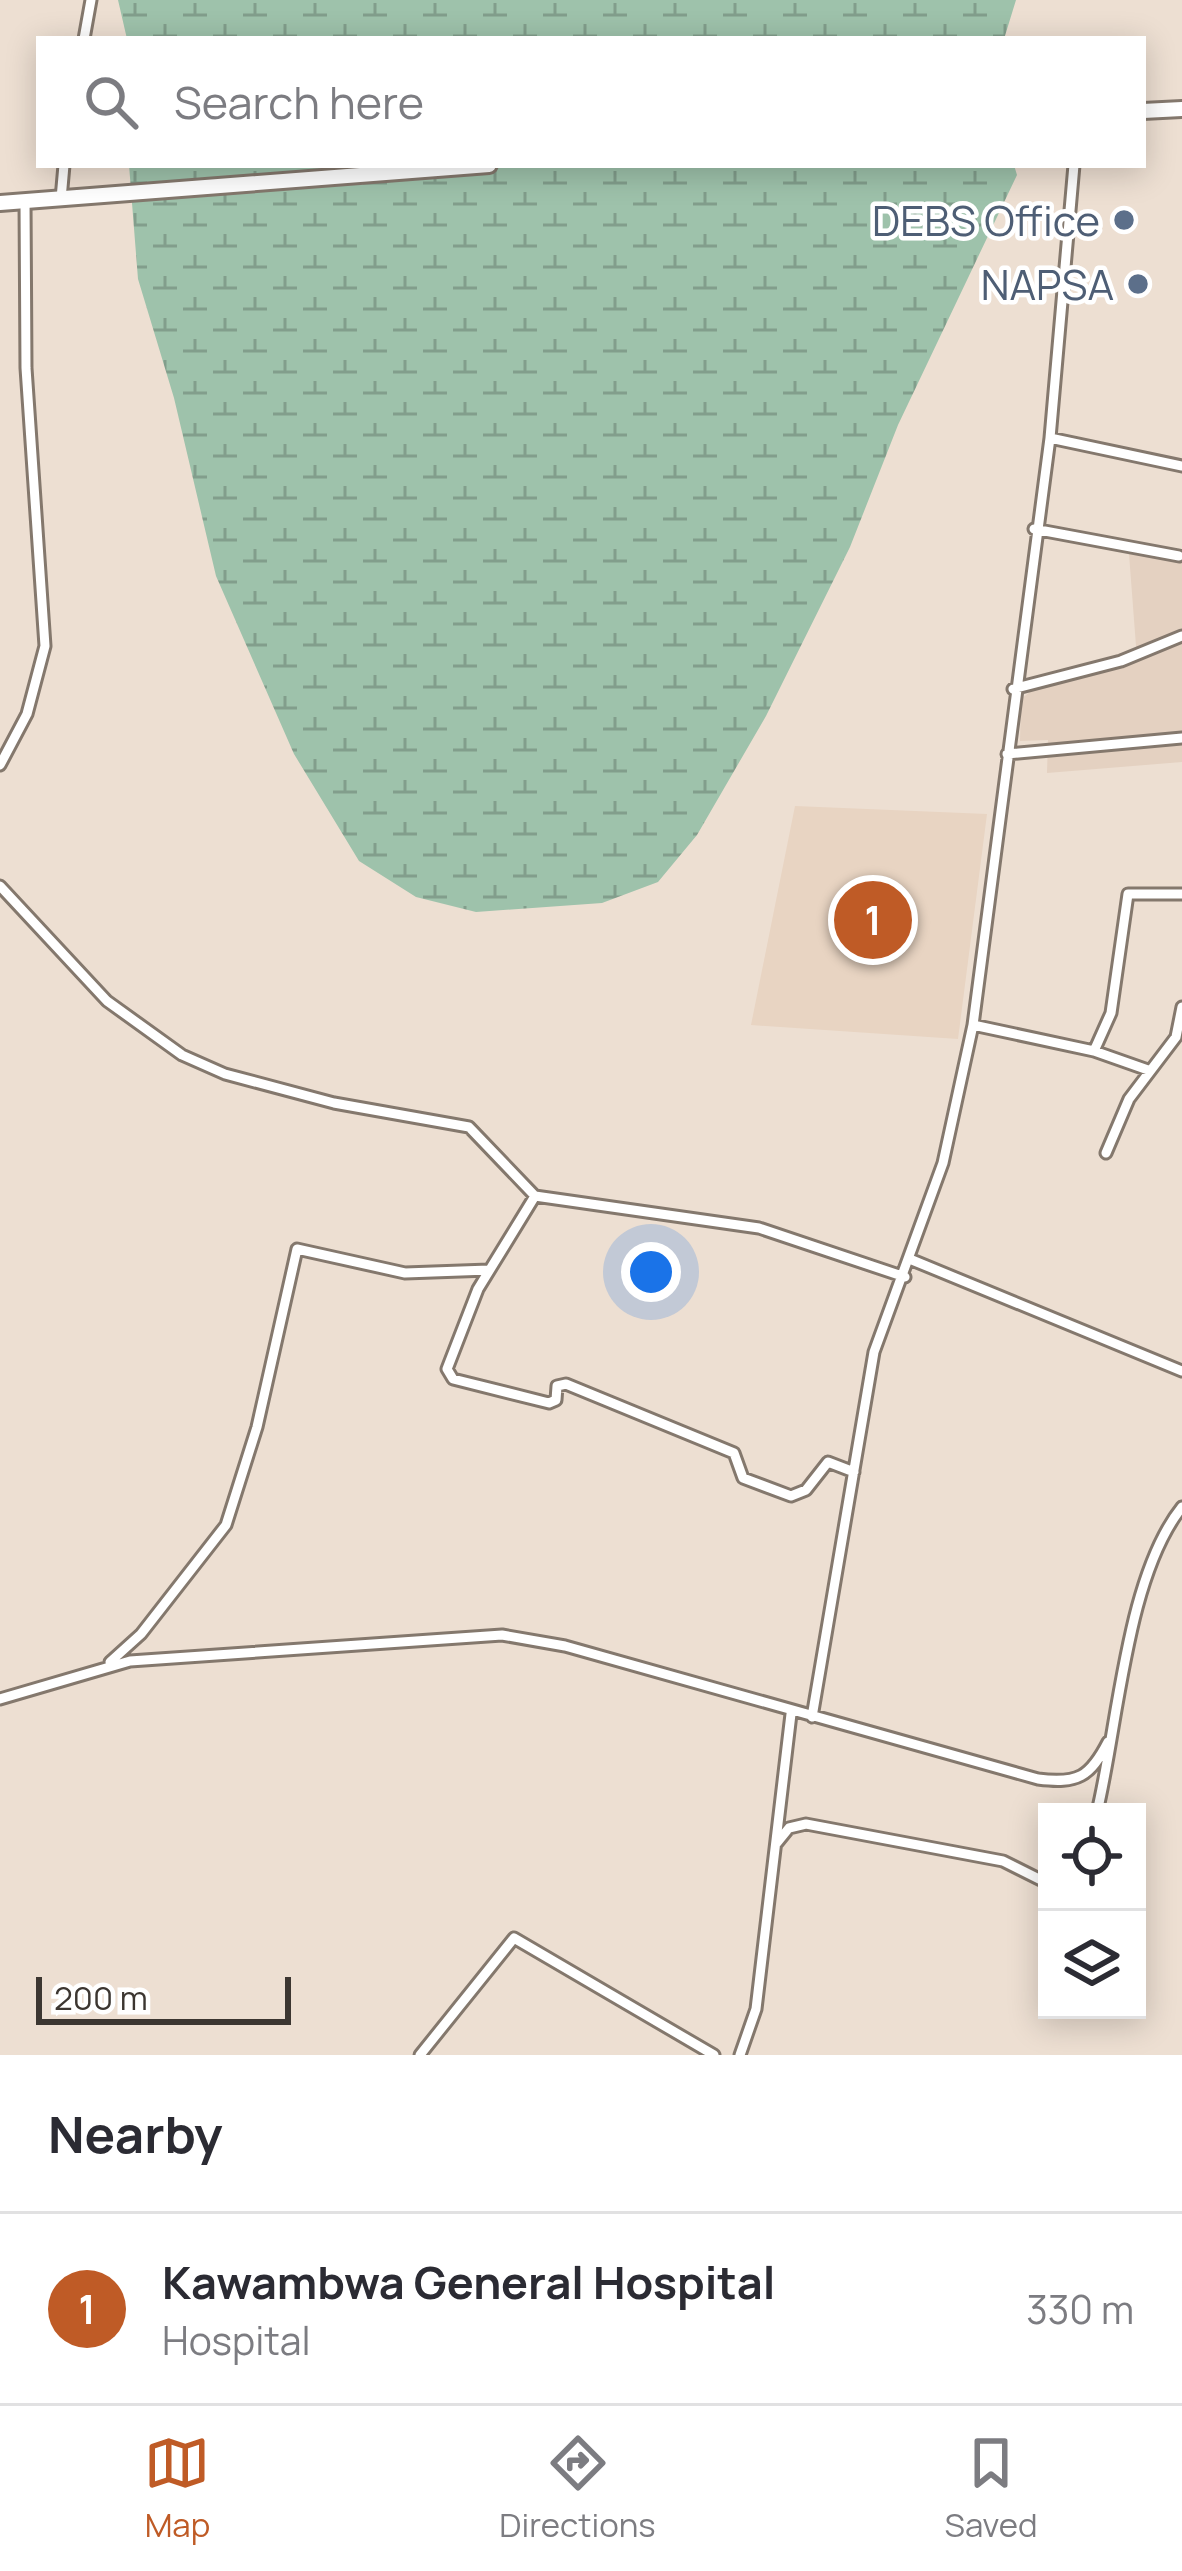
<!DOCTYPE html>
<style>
:root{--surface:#fff;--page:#f2f2f3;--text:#2b2b33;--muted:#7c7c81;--line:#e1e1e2;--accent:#bf5b26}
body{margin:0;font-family:Manrope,sans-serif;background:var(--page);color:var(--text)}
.controls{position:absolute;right:36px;bottom:36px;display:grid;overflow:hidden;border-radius:0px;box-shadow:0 6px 30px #0003}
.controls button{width:108px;height:108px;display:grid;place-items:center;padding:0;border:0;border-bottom:3px solid var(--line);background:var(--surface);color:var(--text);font:60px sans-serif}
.scale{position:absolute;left:36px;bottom:30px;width:255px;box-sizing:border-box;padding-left:12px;border:6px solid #3c3631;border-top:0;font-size:33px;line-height:42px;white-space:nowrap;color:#3c3631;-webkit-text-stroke:9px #fff;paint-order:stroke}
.you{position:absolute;left:651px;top:1272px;width:42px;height:42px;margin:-30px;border:9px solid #fff;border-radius:50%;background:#1a73e8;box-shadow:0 0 0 18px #1a73e833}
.badge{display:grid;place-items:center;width:78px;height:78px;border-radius:50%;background:var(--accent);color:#fff;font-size:39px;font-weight:700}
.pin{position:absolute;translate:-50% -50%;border:6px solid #fff;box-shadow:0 3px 12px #0006}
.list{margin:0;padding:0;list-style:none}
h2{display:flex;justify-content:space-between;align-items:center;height:156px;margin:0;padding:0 48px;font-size:51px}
h2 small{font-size:39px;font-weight:400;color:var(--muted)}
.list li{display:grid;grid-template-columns:78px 1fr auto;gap:36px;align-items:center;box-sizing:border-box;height:192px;padding:0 48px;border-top:3px solid var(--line)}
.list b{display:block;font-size:45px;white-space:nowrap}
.list p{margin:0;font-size:39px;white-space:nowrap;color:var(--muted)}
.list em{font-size:39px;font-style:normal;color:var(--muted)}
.icon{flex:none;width:66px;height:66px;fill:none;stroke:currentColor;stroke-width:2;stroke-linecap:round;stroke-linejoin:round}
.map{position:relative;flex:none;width:1182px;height:2055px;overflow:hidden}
.search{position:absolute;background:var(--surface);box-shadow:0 6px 30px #0003;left:36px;right:36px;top:36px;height:132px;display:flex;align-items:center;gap:30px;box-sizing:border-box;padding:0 42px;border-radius:0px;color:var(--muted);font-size:45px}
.sheet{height:348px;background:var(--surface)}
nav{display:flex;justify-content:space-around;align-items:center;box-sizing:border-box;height:168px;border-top:3px solid var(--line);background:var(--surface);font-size:33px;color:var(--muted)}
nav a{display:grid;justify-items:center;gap:6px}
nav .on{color:var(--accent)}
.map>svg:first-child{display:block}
.commercial{fill:#e4d1c1}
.built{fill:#e8d4c2}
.wetland{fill:url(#wetland-marsh)}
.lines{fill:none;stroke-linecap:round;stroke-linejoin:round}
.minor-casing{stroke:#84786d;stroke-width:15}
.secondary-casing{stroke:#84786d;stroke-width:20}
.minor{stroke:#fff;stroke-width:9}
.secondary{stroke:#fff;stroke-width:14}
.service-dot{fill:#5c6f8a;stroke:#fff;stroke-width:4.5}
.labels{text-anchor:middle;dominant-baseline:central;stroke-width:9;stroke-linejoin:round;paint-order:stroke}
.service-label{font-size:42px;fill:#4e5e75;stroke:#fff;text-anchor:end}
</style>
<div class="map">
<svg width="1182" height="2055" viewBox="0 0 1182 2055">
<defs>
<pattern id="wetland-marsh" width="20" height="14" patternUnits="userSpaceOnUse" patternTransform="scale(3)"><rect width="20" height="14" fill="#9ec2ab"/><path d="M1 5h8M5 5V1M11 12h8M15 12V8" fill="none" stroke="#829e8c"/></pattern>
</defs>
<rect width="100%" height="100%" fill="#eddfd2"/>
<path class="commercial" d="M1129,554L1182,560V762L1047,773L1048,740L1020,741L1021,699L1035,688L1137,659Z"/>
<path class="built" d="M795,806L987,814L958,1039L751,1025Z"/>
<path class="wetland" d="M118,0H1016L1004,39H127Z
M129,165H1014L1017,175L898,425L850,547L766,716L697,835L658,882L602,903L476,912L416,897L359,861L294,754L216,576L174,398L138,279Z"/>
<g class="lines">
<defs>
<path id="minor" d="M84,39L91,0
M61,199L64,165
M1050,438L1182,466
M1034,529L1179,556
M1013,689L1121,661L1182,636
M1007,754L1182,738
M0,765L27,714L45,646L26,368L25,201
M0,886L107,1001L182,1055L225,1074L334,1103L469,1127L535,1196
M973,1025L1094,1051L1148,1070
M1094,1051L1111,1013L1128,894H1182
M1106,1153L1129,1099L1176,1037L1182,1007
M912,1260L1182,1371
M854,1472L828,1462L806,1490L791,1496L743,1478L734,1453L566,1384L557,1386L556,1400L549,1403L453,1379L447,1369L478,1289L535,1196L759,1228L905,1277
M110,1662L141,1634L226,1525L257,1427L297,1249L405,1273L489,1270
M0,1699L130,1661L502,1635L565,1646L1038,1779C1078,1784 1090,1777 1108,1742
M812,1717L874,1352L943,1163L973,1025L1050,438L1074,165
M1097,1812C1118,1726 1126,1577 1182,1507
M776,1844L789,1828L806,1824L1003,1861L1047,1883
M420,2055L514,1938L714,2055
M740,2055L756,2009L791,1714"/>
<path id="secondary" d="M1143,111L1182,109
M0,203L489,165"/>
</defs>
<use href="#minor" class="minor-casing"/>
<use href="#secondary" class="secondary-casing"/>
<use href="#minor" class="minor"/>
<use href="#secondary" class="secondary"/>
</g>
<g class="service-dot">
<circle cx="1124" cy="220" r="12"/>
<circle cx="1138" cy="284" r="12"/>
</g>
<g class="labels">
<g class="service-label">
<text x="1100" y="220">DEBS Office</text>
<text x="1114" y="284">NAPSA</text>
</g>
</g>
</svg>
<div class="controls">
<button><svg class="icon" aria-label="locate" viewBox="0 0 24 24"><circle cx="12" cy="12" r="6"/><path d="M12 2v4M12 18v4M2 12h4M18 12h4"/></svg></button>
<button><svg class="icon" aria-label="layers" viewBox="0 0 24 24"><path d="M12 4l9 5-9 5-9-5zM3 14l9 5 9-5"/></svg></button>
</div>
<div class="scale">200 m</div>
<div class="you"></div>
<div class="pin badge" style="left:873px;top:920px">1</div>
<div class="search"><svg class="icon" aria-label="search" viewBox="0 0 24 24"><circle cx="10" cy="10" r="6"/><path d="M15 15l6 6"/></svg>Search here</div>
</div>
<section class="sheet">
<h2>Nearby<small></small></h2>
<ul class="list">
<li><span class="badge">1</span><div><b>Kawambwa General Hospital</b><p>Hospital</p></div><em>330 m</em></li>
</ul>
</section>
<nav>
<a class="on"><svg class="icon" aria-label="map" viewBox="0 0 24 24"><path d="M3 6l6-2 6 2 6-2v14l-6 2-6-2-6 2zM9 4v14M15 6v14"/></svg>Map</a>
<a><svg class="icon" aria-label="directions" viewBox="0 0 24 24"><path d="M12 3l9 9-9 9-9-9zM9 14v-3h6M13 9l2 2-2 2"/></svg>Directions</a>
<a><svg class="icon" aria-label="saved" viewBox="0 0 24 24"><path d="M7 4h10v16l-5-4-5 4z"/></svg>Saved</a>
</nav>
